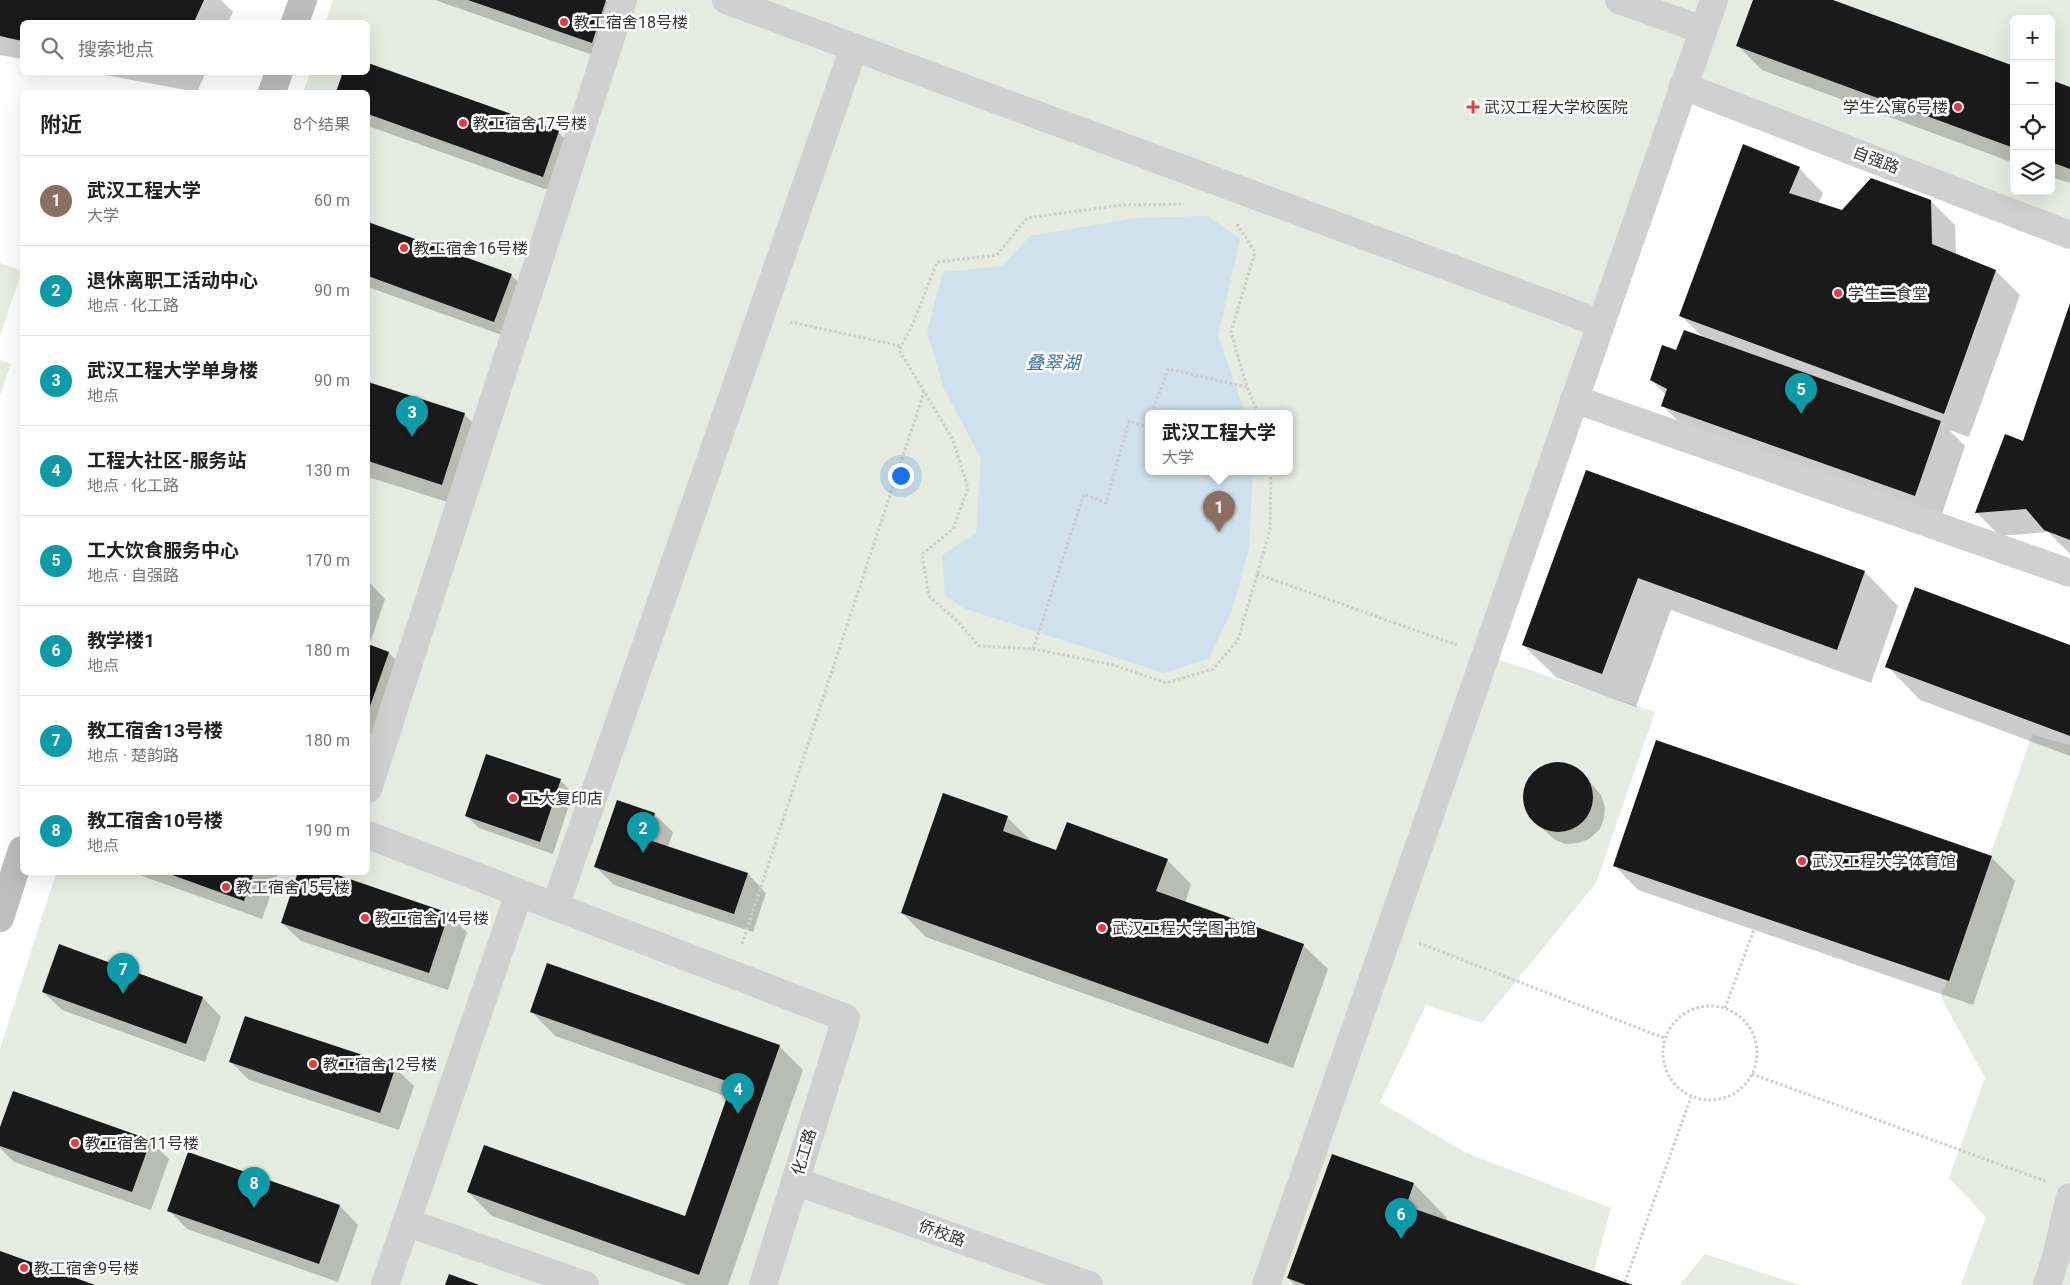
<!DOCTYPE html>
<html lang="zh">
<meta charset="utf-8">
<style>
:root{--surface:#fff;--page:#f6f6f6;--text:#222;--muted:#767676;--line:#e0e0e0;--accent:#e63946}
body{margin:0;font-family:Roboto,"Noto Sans SC",sans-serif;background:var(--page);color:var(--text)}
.controls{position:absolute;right:15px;top:15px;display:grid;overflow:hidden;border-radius:8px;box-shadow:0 5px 20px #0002}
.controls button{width:45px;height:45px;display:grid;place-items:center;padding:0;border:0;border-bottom:1px solid var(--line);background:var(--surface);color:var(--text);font:25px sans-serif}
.you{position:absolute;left:900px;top:475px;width:18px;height:18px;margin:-12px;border:4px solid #fff;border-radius:50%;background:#1a73e8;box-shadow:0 0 0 8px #1a73e833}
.badge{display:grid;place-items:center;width:32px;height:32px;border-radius:50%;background:var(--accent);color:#fff;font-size:16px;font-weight:700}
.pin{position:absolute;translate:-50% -41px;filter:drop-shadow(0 1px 2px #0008)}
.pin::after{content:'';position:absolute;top:26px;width:18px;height:15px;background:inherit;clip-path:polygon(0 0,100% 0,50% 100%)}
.popup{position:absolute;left:1145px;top:410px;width:148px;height:65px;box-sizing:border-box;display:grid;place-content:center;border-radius:8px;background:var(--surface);filter:drop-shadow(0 1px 4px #0005);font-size:16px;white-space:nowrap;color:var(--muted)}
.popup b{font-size:19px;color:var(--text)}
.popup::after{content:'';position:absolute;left:50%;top:100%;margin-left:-10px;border:10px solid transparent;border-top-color:var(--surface)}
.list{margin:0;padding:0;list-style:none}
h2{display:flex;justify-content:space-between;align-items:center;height:65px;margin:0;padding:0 20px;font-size:21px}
h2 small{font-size:16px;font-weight:400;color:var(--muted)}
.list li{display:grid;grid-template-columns:32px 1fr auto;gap:15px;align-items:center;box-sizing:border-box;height:90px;padding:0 20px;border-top:1px solid var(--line)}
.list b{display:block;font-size:19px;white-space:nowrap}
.list p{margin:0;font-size:16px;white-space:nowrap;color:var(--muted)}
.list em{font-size:16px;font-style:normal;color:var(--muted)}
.icon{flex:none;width:28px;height:28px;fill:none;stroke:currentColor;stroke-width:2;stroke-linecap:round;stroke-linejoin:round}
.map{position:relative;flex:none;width:2070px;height:1285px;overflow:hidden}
.search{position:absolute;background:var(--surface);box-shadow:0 5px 20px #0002;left:20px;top:20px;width:350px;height:55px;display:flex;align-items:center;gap:12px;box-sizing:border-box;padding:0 18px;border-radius:8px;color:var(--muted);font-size:19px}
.panel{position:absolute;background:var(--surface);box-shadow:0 5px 20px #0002;left:20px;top:90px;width:350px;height:785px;border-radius:8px}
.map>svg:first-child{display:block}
.green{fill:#e6ecdf;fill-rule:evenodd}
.water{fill:#cfe2ee}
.shadow{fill:#0003}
.building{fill:#1a1a1a}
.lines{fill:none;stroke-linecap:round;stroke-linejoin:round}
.path{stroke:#cdcdcd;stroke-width:3;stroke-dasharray:2.5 2.5;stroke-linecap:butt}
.street{stroke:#d0d0d0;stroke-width:28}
.secondary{stroke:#bdbdbd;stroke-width:28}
.poi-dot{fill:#e63946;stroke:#fff;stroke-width:2}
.labels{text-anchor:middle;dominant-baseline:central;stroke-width:5;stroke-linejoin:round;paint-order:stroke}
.poi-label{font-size:16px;fill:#333;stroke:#fff;text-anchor:start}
.street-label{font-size:16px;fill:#333;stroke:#fff}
.water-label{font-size:18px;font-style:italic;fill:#3f7597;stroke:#fff}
</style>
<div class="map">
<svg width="2070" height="1285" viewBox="0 0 2070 1285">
<rect width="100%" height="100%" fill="#fff"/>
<path class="green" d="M333,0H2070V235L1683,86L1485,655L1655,712L1596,883L1482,1023L1426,1005L1380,1102L1466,1153L1611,1208L1594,1271L1633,1285H0V1049L56,873L368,872V92H303L310,73L368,72V22H326ZM2014,19H2051V191H2014ZM1149,413H1289V471H1149Z
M0,263L22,271L0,335Z
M0,360L11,364L0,395Z
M2032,735L2070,745V1285H1961L1986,1217L1949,1178L1985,1078L1941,997Z
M1705,1254L1800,1285H1680Z"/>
<path class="water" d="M1208,216L1240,239L1218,336L1245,413H1149V471H1253L1249,548L1232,610L1209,658L1164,673L963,608L945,595L942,555L976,533L981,458L944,389L927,332L943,272L1002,266L1030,236L1136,218Z"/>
<path class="shadow" d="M0,0H221L233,12L228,22H22V59L0,55Z
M435,0H606L625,18L610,61Z
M1754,0H1829L2014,68V163L1762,70L1738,46Z
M368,65L558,132L577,151L562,195L368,126V92H338L345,72H368Z
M89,72H206L197,92Z
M2051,81L2070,88V183L2051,177Z
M1799,168L1823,193L1818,204L1843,211L1931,201L1955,225L1956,255L1996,271L2020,295L1969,437L1949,430L1965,446L1940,520L1687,430L1663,406L1666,395L1651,380L1704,338L1680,315Z
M368,223L511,275L529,293L513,339L368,287Z
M2070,306V554L2048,532L2000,536L1976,512L2023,442Z
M368,383L464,414L488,438L467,508L368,477Z
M1586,472L1865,572L1898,606L1871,683L1671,610L1636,707L1557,678L1523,645Z
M368,581L385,599L369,646L389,653L413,677L390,741L368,733Z
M2070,646V756L1920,700L1887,666Z
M1550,764H1562L1571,766L1581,772L1601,795L1605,807L1604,818L1600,829L1589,839L1578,843L1566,844L1555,840L1533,820L1527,810L1524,798L1525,787L1530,777L1539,769Z
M560,780L573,793L553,854L479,828L466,816Z
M944,794L1008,818L1032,842L1057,852L1167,860L1191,884L1185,903L1303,945L1328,969L1293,1068L926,937L902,913Z
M654,814L673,832L668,847L748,874L766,893L753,932L614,885L595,866Z
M1991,857L2015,881L1973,1005L1638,890L1614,865Z
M131,872H276L278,874L262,919Z
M448,914L467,932L448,990L301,941L282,923Z
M43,992L203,998L221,1017L205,1062L62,1010Z
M531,1011L779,1046L803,1070L728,1285H687L492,1216L468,1192L686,1217L728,1097L555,1036Z
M231,1062L395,1068L414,1086L399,1130L249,1080Z
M0,1131L150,1141L169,1159L151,1210L14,1162L0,1148Z
M188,1154L340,1206L358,1225L338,1282L187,1229L169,1210Z
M1333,1155L1414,1184L1447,1218L1446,1221L1630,1285H1295L1288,1278Z"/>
<path class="building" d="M0,0H204L194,22H22V41L0,36Z
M468,0H606L592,43Z
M1753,0H1833L2014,66V148L1736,46Z
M368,63L559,131L543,177L368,114V92H336L343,72H368Z
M2051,80L2070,87V169L2051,162Z
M1743,144L1800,167L1789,193L1842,210L1871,178L1931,200L1932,244L1996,270L1944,414L1679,316Z
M368,222L512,274L494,322L368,276Z
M2070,303V540L2044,530L2026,509L1975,513L2005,434L2023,441Z
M1684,330L1941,421L1915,496L1661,406L1667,389L1650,380L1662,345L1676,350Z
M368,382L465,413L442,485L368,461Z
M1586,470L1865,571L1837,650L1638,578L1602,674L1522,645Z
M1915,587L2070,645V736L1885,667Z
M368,644L389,652L368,712Z
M1656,740L1992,856L1949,981L1613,866Z
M486,754L561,779L540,842L465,816Z
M1523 797a35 35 0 1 1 70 0a35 35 0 1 1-70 0Z
M943,793L1008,816L1003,831L1056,850L1067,822L1168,859L1156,891L1304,944L1268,1044L901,913Z
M617,800L655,813L646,839L748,873L734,914L594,867Z
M164,872H254L244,901Z
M298,872H329L449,913L429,973L281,923Z
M59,944L203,997L186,1044L42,992Z
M547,963L780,1045L699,1275L467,1192L484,1145L685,1216L732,1083L530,1012Z
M245,1016L396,1066L380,1113L229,1062Z
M13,1091L151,1140L132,1192L0,1146V1127Z
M188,1152L340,1205L319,1264L167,1211Z
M1332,1154L1414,1183L1406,1206L1633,1285H1306L1287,1278Z
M0,1251L95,1285H0Z
M449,1274L479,1285H445Z"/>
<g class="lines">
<path class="path" d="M1181,204L1122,205L1027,218L997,255L937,262L912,326L899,350L952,438L968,488L953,529L922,554L929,596L957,621L979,646L1033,649L1114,665L1166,683L1213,669L1238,640L1270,530L1271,471
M1237,224L1255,252L1231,332L1247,387L1258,413
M790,322L901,346
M1152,413L1168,369L1247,387
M1257,574L1457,645
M1033,649L1084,494L1106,503L1129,421L1147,427L1149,421
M1419,943L1664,1038
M742,944L924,392
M1663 1053a47 47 0 1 1 94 0a47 47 0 1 1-94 0Z
M1725,1008L1759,916
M1752,1074L2045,1181
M1625,1282L1691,1097"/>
<path class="street" d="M726,0L1600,323
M1619,0L1703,30
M1683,86L2070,235
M1574,399L2070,573
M368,789L623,0
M368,835L846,1018L763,1285
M555,907L854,47
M795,1181L1089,1285
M406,1222L585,1285
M385,1285L519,893
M1266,1285L1714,0
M2047,1285L2056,1257L2070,1197"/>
<path class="secondary" d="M295,22L303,0
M272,92L279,72
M0,918L22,850"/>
</g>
<g class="poi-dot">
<circle cx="564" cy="22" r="5"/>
<path d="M1470.5 99.5h5v5h5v5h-5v5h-5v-5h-5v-5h5z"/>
<circle cx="1958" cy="107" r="5"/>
<circle cx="463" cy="123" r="5"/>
<circle cx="404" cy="248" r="5"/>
<circle cx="1838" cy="293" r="5"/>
<circle cx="513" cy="798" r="5"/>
<circle cx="1802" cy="861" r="5"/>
<circle cx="226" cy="887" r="5"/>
<circle cx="365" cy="918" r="5"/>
<circle cx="1102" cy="928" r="5"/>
<circle cx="313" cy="1064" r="5"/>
<circle cx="75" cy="1143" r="5"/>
<circle cx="24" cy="1268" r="5"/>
</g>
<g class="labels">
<g class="poi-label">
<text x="574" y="22">教工宿舍18号楼</text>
<text x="1484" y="107">武汉工程大学校医院</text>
<text x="1948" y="107" text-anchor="end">学生公寓6号楼</text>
<text x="473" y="123">教工宿舍17号楼</text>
<text x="414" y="248">教工宿舍16号楼</text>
<text x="1848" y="293">学生二食堂</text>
<text x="523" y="798">工大复印店</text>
<text x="1812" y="861">武汉工程大学体育馆</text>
<text x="236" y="887">教工宿舍15号楼</text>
<text x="375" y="918">教工宿舍14号楼</text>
<text x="1112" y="928">武汉工程大学图书馆</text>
<text x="323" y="1064">教工宿舍12号楼</text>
<text x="85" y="1143">教工宿舍11号楼</text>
<text x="34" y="1268">教工宿舍9号楼</text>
</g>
<g class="street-label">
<text transform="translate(1876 160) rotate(21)">自强路</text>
<text transform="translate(804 1152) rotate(-73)">化工路</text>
<text transform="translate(942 1233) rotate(20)">侨校路</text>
</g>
<g class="water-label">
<text x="1053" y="362">叠翠湖</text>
</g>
</g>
</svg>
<div class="controls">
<button>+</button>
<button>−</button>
<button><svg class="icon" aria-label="locate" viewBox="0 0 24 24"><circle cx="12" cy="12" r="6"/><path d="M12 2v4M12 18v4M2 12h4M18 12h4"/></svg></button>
<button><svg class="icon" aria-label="layers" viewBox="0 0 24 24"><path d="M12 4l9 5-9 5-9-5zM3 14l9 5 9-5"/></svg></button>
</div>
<div class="you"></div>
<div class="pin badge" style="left:1219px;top:532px;background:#8d6e63">1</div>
<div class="popup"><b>武汉工程大学</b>大学</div>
<div class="pin badge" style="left:643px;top:853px;background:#0f9aa8">2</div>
<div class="pin badge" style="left:412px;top:437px;background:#0f9aa8">3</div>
<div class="pin badge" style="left:738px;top:1114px;background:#0f9aa8">4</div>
<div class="pin badge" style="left:1801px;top:414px;background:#0f9aa8">5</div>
<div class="pin badge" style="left:1401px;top:1239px;background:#0f9aa8">6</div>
<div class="pin badge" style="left:123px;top:994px;background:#0f9aa8">7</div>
<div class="pin badge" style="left:254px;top:1208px;background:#0f9aa8">8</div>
<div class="search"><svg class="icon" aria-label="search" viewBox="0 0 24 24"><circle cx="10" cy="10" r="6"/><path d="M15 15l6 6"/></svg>搜索地点</div>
<section class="panel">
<h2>附近<small>8个结果</small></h2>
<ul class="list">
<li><span class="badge" style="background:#8d6e63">1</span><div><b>武汉工程大学</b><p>大学</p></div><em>60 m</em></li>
<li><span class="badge" style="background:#0f9aa8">2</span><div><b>退休离职工活动中心</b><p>地点 · 化工路</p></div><em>90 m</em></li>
<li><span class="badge" style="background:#0f9aa8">3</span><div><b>武汉工程大学单身楼</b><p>地点</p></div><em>90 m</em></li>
<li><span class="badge" style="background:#0f9aa8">4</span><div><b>工程大社区-服务站</b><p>地点 · 化工路</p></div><em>130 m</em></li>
<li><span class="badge" style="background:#0f9aa8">5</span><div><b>工大饮食服务中心</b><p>地点 · 自强路</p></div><em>170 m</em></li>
<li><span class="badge" style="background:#0f9aa8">6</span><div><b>教学楼1</b><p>地点</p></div><em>180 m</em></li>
<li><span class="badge" style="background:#0f9aa8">7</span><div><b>教工宿舍13号楼</b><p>地点 · 楚韵路</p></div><em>180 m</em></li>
<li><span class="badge" style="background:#0f9aa8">8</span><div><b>教工宿舍10号楼</b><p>地点</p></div><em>190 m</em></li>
</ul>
</section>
</div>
